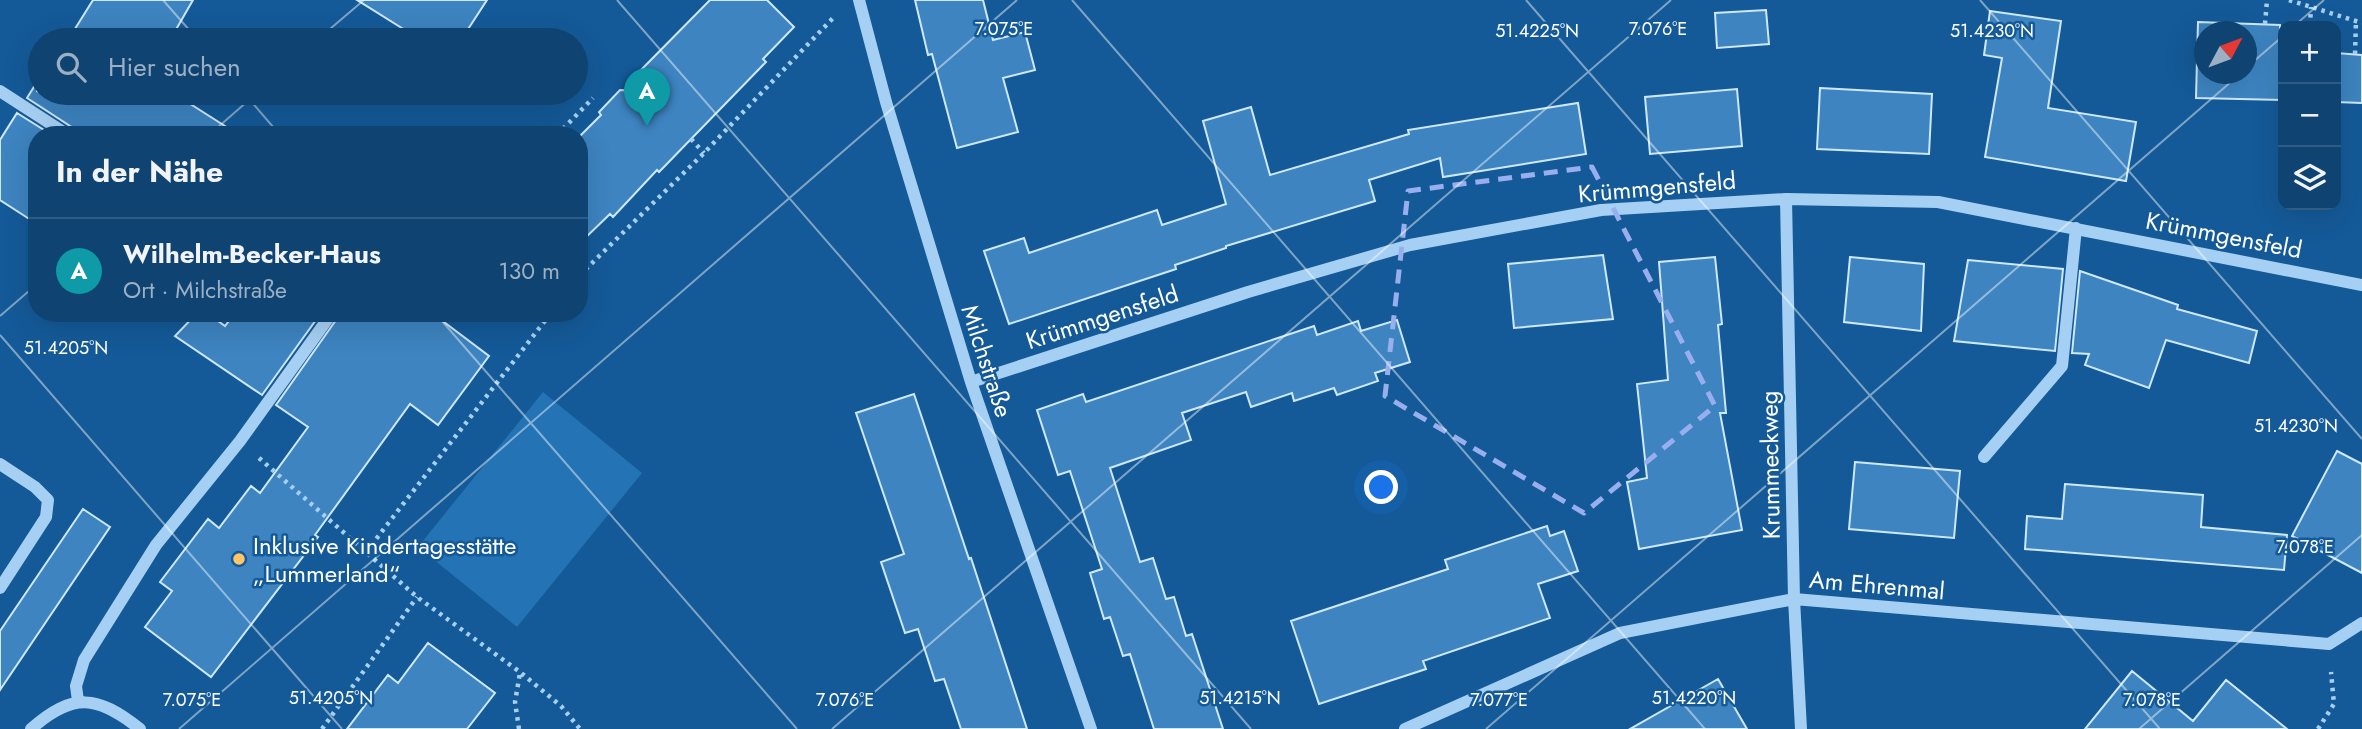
<!DOCTYPE html>
<html lang="de">
<meta charset="utf-8">
<style>
:root{--surface:#0f4472;--page:#184b77;--text:#f1f3f6;--muted:#9bb0c4;--line:#2f5c84;--accent:#ffc568}
body{margin:0;font-family:Jost,sans-serif;background:var(--page);color:var(--text)}
.controls{position:absolute;right:21px;top:21px;display:grid;overflow:hidden;border-radius:14px;box-shadow:0 7px 28px #0002}
.controls button{width:63px;height:63px;display:grid;place-items:center;padding:0;border:0;border-bottom:2px solid var(--line);background:var(--surface);color:var(--text);font:35px sans-serif}
.compass{position:absolute;left:2194px;top:21px;width:63px;height:63px;border-radius:50%;background:var(--surface);box-shadow:0 7px 28px #0002;rotate:49deg}
.you{position:absolute;left:1382px;top:488px;width:24px;height:24px;margin:-18px;border:5px solid #fff;border-radius:50%;background:#1a73e8;box-shadow:0 0 0 10px #1a73e833}
.badge{display:grid;place-items:center;width:46px;height:46px;border-radius:50%;background:var(--accent);color:#fff;font-size:23px;font-weight:700}
.pin{position:absolute;translate:-50% -58px;filter:drop-shadow(0 2px 4px #0008)}
.pin::after{content:'';position:absolute;top:37px;width:24px;height:21px;background:inherit;clip-path:polygon(0 0,100% 0,50% 100%)}
.list{margin:0;padding:0;list-style:none}
h2{display:flex;justify-content:space-between;align-items:center;height:91px;margin:0;padding:0 28px;font-size:30px}
h2 small{font-size:23px;font-weight:400;color:var(--muted)}
.list li{display:grid;grid-template-columns:46px 1fr auto;gap:21px;align-items:center;box-sizing:border-box;height:105px;padding:0 28px;border-top:2px solid var(--line)}
.list b{display:block;font-size:26px;white-space:nowrap}
.list p{margin:0;font-size:23px;white-space:nowrap;color:var(--muted)}
.list em{font-size:23px;font-style:normal;color:var(--muted)}
.icon{flex:none;width:38px;height:38px;fill:none;stroke:currentColor;stroke-width:2;stroke-linecap:round;stroke-linejoin:round}
.map{position:relative;flex:none;width:2362px;height:729px;overflow:hidden}
.search{position:absolute;background:var(--surface);box-shadow:0 7px 28px #0002;left:28px;top:28px;width:560px;height:77px;display:flex;align-items:center;gap:18px;box-sizing:border-box;padding:0 24px;border-radius:38px;color:var(--muted);font-size:26px}
.panel{position:absolute;background:var(--surface);box-shadow:0 7px 28px #0002;left:28px;top:126px;width:560px;height:196px;border-radius:28px}
.map>svg:first-child{display:block}
.green{fill:#2373b5}
.building{fill:#3d84c0;stroke:#cee8fd;stroke-width:2;fill-rule:evenodd}
.lines{fill:none;stroke-linecap:round;stroke-linejoin:round}
.path{stroke:#a6d0f3;stroke-width:4.5;stroke-dasharray:3.5 5;stroke-linecap:butt}
.minor{stroke:#a6d0f3;stroke-width:12}
.marked{fill:none;stroke:#99afed;stroke-width:5;stroke-dasharray:14 9;stroke-linejoin:round}
.ticks{fill:none;stroke:#fff;stroke-width:2;stroke-opacity:0.45}
.poi-dot{fill:#ffc568;stroke:#145a98;stroke-width:2.5}
.labels{text-anchor:middle;dominant-baseline:central;stroke-width:5;stroke-linejoin:round;paint-order:stroke}
.street-label{font-size:24px;fill:#fff;stroke:#145a98}
.poi-label{font-size:24px;fill:#fff;stroke:#145a98;text-anchor:start}
.ticks-label{font-size:18px;text-anchor:middle;fill:#fff;stroke:#145a98;stroke-width:5;stroke-linejoin:round;paint-order:stroke}
</style>
<div class="map">
<svg width="2362" height="729" viewBox="0 0 2362 729">
<rect width="100%" height="100%" fill="#145a98"/>
<path class="green" d="M543,392L642,473L517,627L418,547Z"/>
<path class="building" d="M93,0H193L170,40H68Z
M357,0H487L461,40H421Z
M710,0H767L794,27L763,59L766,62L659,172L657,170L613,217L610,214L579,244V137L601,115L599,112L620,90L641,91L640,71Z
M915,0H983L993,40L1025,32L1035,70L1003,78L1018,132L957,148L932,54L928,55Z
M1766,10L1769,44L1717,48L1715,13Z
M1990,11L2061,21L2048,108L2136,122L2126,181L1985,157L2002,58L1984,55Z
M2198,22L2280,25V40H2283V100L2196,98ZM2204,32H2246V74H2204Z
M2336,53L2362,55V103L2336,102Z
M37,82V92L40,86V93H173L239,135H77L73,128L27,98Z
M1820,88L1932,94L1929,154L1817,149Z
M1737,89L1742,146L1650,154L1645,97Z
M1578,103L1586,154L1443,177L1440,158L1369,180L1375,201L1226,246V248L1175,265L1176,269L1009,324L984,251L1024,238L1029,253L1157,210L1162,225L1226,204L1203,121L1251,107L1270,175L1409,134L1408,130Z
M17,113L52,135H37V224L0,200V140Z
M1603,255L1613,319L1514,328L1508,264Z
M1715,257L1722,324L1718,325L1726,413H1720L1742,530L1639,549L1627,482L1647,478L1637,384L1668,380L1659,262Z
M1850,257L1924,264L1921,331L1844,322Z
M1968,260L2063,269L2055,351L1954,341Z
M2080,271L2178,305L2177,309L2257,331L2249,363L2166,340L2149,388L2085,365L2089,354L2072,353Z
M197,313H207L225,326L235,313H321L262,395L175,336Z
M341,313H432L489,356L438,425L410,404L315,535L318,537L211,677L145,627L172,591L160,582L208,519L219,528L251,486L260,493L308,427L276,405Z
M1397,320L1410,362L1375,373L1378,381L1337,395L1334,388L1294,401L1292,393L1251,407L1246,392L1182,413L1191,440L1110,468L1140,562L1153,558L1166,599L1174,597L1186,636L1192,634L1223,729H1154L1130,654L1123,656L1110,617L1104,619L1090,573L1102,569L1070,471L1058,475L1037,410L1083,394L1086,402L1314,326L1317,335L1358,321L1361,331Z
M914,394L969,559L971,558L1027,729H961L944,679L935,681L918,629L905,633L881,562L904,554L856,413Z
M2337,451L2362,464V573L2292,536Z
M1855,462L1960,471L1954,538L1849,529Z
M2065,484L2203,495L2201,527L2287,535L2284,570L2025,549L2027,516L2062,519Z
M83,509L110,527L0,690V631Z
M1547,526L1550,536L1564,531L1578,571L1538,584L1550,618L1423,661L1426,669L1319,704L1291,621L1448,569L1445,560Z
M428,643L495,693L467,729H347L388,675L398,683Z
M2132,671L2193,721L2226,680L2287,729H2085Z
M1718,679L1747,729H1630Z"/>
<g class="lines">
<path class="path" d="M2289,0L2362,23
M2265,24L2267,0
M2310,26L2311,7
M2355,54L2356,21
M557,135L593,98
M691,139L704,153
M579,261L587,268L704,153L834,17
M579,278L587,268
M259,458L417,597L520,672L561,706L580,729
M366,552L551,313
M322,729L417,597
M519,729L515,702L520,673
M2318,729L2334,704L2331,672"/>
<path class="minor" d="M859,0L886,102L971,382L1091,729
M0,91L68,135
M1786,199L1794,599L1801,729
M971,382L1248,292L1410,245L1601,210L1786,199L1938,202L2362,285
M1984,457L2062,366L2076,228
M0,464L35,487L48,500L46,517L0,588
M78,701L76,686L84,660L156,545L240,441L332,313
M31,729C73,692 97,695 140,729
M1405,729L1620,633L1794,599L2329,644L2362,623"/>
</g>
<path class="marked" d="M1592,167L1715,406L1584,513L1385,396L1408,191Z"/>
<path class="ticks" d="M163,0L198,40M617,0L1251,729M1072,0L1705,729M1526,0L2160,729M1980,0L2362,439M2294,26L2324,0M317,40L364,0M2246,68L2283,36M244,93L280,135M209,135L257,93M435,313L797,729M0,316L37,284M0,335L342,729M179,729L1017,0M832,729L1671,0M1486,729L2240,74M2139,729L2362,535"/>
<circle class="poi-dot" cx="239" cy="559" r="7"/>
<g class="labels">
<g class="street-label">
<text transform="translate(1657 187) rotate(-5)">Krümmgensfeld</text>
<text transform="translate(2224 235) rotate(11)">Krümmgensfeld</text>
<text transform="translate(1102 317) rotate(-18)">Krümmgensfeld</text>
<text transform="translate(987 361) rotate(72)">Milchstraße</text>
<text transform="translate(1770 465) rotate(-91)">Krummeckweg</text>
<text transform="translate(1877 585) rotate(5)">Am Ehrenmal</text>
</g>
<g class="poi-label">
<text x="253" y="545">Inklusive Kindertagesstätte<tspan x="253" dy="28">„Lummerland“</tspan></text>
</g>
</g>
<g class="ticks-label">
<text x="1004" y="35">7.075°E</text>
<text x="1658" y="35">7.076°E</text>
<text x="1537" y="37">51.4225°N</text>
<text x="1992" y="37">51.4230°N</text>
<text x="66" y="354">51.4205°N</text>
<text x="2296" y="432">51.4230°N</text>
<text x="2305" y="553">7.078°E</text>
<text x="331" y="704">51.4205°N</text>
<text x="1240" y="704">51.4215°N</text>
<text x="1694" y="704">51.4220°N</text>
<text x="192" y="706">7.075°E</text>
<text x="845" y="706">7.076°E</text>
<text x="1499" y="706">7.077°E</text>
<text x="2152" y="706">7.078°E</text>
</g>
</svg>
<div class="controls">
<button>+</button>
<button>−</button>
<button><svg class="icon" aria-label="layers" viewBox="0 0 24 24"><path d="M12 4l9 5-9 5-9-5zM3 14l9 5 9-5"/></svg></button>
</div>
<svg class="compass" viewBox="-18 -18 36 36"><path d="M0-13l5 13h-10z" fill="#e53935"/><path d="M0 13l5-13h-10z" fill="#9bb0c4"/></svg>
<div class="you"></div>
<div class="pin badge" style="left:647px;top:126px;background:#0f9aa8">A</div>
<div class="search"><svg class="icon" aria-label="search" viewBox="0 0 24 24"><circle cx="10" cy="10" r="6"/><path d="M15 15l6 6"/></svg>Hier suchen</div>
<section class="panel">
<h2>In der Nähe<small></small></h2>
<ul class="list">
<li><span class="badge" style="background:#0f9aa8">A</span><div><b>Wilhelm-Becker-Haus</b><p>Ort · Milchstraße</p></div><em>130 m</em></li>
</ul>
</section>
</div>
